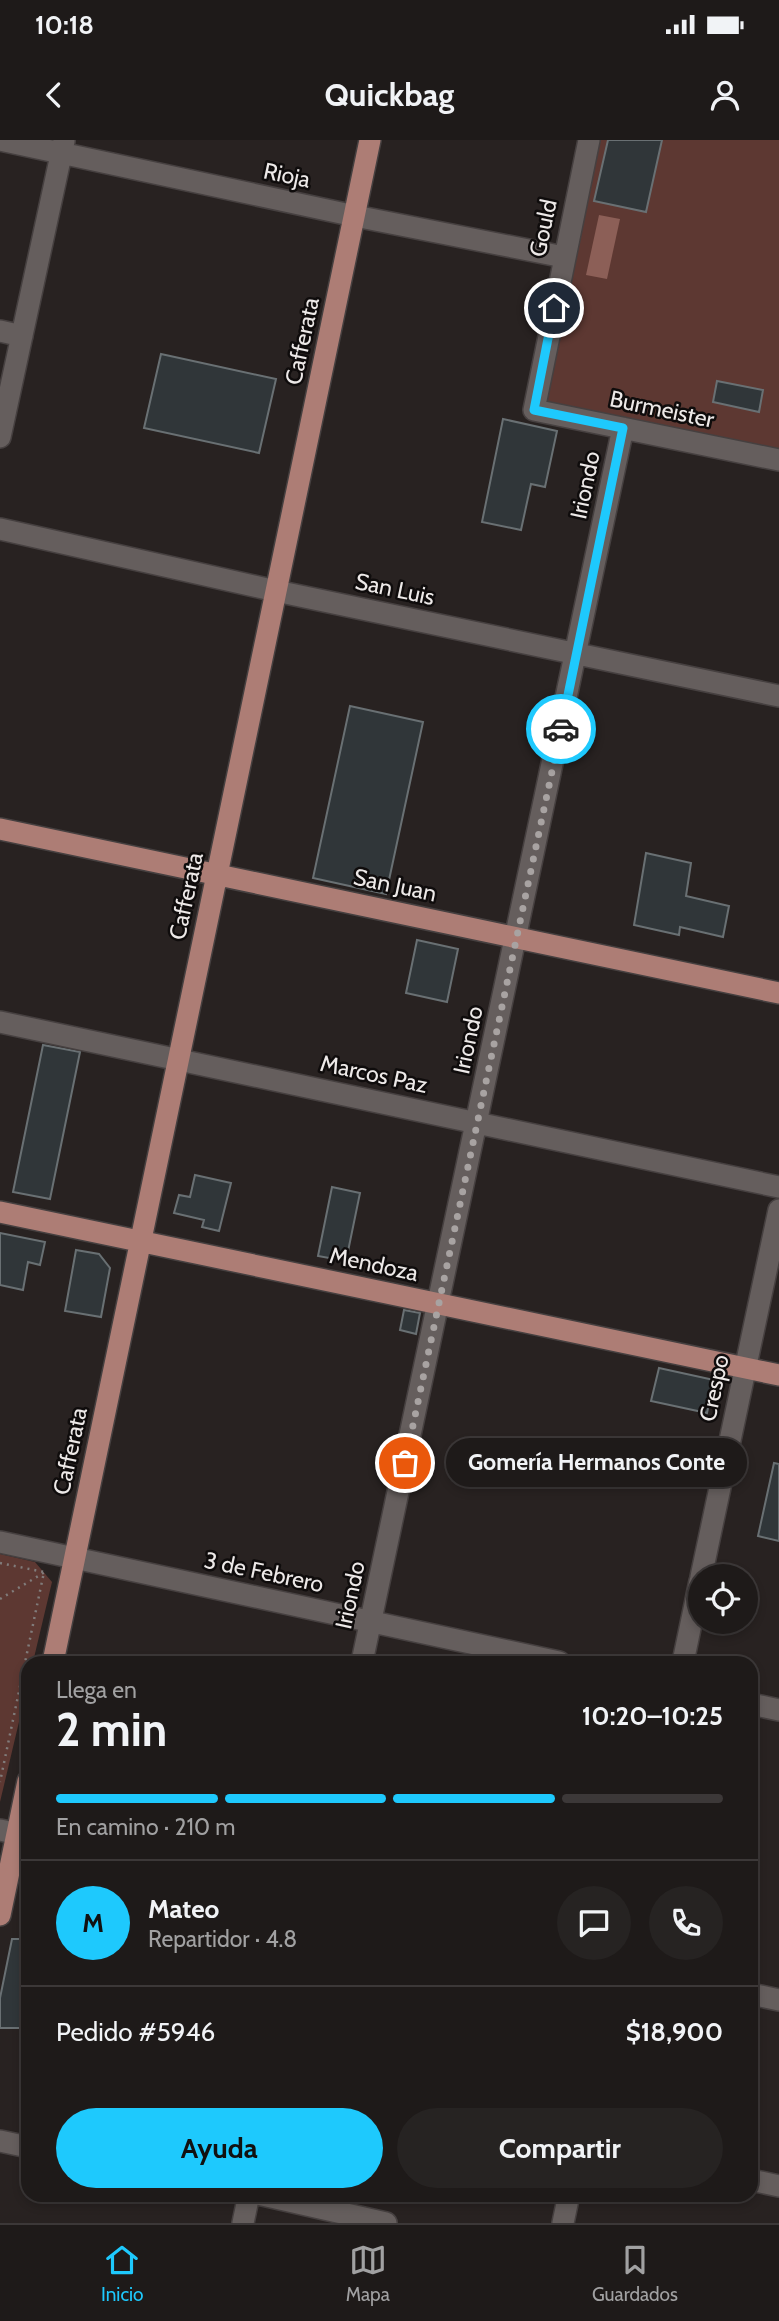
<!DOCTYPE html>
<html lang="es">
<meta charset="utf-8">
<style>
:root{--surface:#1e1a19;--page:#262322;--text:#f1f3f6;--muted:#a1a1a2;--line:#3c3838;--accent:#1ec9fd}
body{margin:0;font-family:Cabin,sans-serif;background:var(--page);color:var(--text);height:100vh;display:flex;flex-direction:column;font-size:26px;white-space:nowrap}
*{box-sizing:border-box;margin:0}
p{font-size:23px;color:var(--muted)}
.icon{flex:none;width:38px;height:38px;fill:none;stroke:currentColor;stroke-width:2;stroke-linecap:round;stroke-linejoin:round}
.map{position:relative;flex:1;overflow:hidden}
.side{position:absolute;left:21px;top:1516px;width:737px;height:546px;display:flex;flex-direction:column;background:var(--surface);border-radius:21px;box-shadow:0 4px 10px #0003,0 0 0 2px var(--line)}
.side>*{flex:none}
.controls{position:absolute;left:688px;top:1424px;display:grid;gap:14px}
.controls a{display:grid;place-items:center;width:70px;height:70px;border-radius:50%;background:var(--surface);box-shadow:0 4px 10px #0003,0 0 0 2px var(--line);font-size:35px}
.pin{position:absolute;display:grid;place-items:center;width:60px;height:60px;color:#fff;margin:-30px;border:4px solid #fff;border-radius:50%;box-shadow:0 2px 7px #0007}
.courier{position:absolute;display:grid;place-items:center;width:70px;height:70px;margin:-35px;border:5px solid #1ec9fd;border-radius:50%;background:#fff;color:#222;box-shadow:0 2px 9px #0007}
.bubble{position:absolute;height:49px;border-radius:24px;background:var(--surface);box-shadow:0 4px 10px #0003,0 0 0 2px var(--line);font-size:23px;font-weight:800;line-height:49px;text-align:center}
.overview em{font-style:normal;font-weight:800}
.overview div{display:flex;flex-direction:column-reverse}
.overview{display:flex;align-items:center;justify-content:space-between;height:119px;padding:0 35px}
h1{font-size:46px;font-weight:800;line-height:52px}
.bar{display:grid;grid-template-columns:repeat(4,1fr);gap:10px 7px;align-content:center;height:84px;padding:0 35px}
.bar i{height:9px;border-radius:5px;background:var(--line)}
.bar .on{background:var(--accent)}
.bar p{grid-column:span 4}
.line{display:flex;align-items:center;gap:18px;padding:0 35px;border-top:2px solid var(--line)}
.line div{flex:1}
.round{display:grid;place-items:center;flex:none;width:74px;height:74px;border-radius:37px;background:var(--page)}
.button{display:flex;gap:14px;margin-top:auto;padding:14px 35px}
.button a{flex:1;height:80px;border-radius:42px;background:var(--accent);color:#111;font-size:28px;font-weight:800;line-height:80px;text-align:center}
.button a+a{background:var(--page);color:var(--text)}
.status{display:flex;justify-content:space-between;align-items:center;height:49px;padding:0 35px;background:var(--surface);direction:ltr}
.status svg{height:19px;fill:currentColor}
header{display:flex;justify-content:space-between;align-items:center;height:91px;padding:0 35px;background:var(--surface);font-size:32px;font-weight:800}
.tabs{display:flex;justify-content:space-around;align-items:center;height:98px;border-top:2px solid var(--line);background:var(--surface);font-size:19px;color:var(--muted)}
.tabs a{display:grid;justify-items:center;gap:4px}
.tabs .on{color:var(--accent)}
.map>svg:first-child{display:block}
.green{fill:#5d3832}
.water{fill:#8c5f57}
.building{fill:#303639;stroke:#697073;stroke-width:2}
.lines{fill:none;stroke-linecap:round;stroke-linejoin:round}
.minor-casing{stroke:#464040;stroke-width:24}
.major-casing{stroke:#464040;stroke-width:24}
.path{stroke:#817c7b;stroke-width:2.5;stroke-dasharray:2 5;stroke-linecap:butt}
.minor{stroke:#655e5d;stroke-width:21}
.major{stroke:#ad7d75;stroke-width:21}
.done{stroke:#a8a3a2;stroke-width:7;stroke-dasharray:0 12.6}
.route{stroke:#1ec9fd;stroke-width:9}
.labels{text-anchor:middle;stroke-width:5;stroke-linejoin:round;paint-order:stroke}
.street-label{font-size:23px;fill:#ede9e8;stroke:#0f0c0c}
</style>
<div class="status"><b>10:18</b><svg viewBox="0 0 49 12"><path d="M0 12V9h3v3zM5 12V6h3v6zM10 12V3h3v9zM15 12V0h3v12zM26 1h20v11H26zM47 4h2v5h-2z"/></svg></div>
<header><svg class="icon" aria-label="back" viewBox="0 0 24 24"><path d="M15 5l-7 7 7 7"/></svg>Quickbag<svg class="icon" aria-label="person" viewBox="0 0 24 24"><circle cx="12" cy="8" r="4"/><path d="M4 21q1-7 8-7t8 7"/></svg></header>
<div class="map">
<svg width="779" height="2083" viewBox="0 0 779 2083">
<rect width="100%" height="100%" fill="#282221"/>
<path class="green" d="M589,0H779V320L534,270Z
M0,1414L35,1422L52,1442L33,1522H28V1544L0,1662Z"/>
<path class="water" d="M599,75L620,79L607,139L586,135Z"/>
<path class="building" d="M608,0H662L646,72L594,61Z
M161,214L276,239L259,313L144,288Z
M717,241L763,250L759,272L713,262Z
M503,279L557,291L545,347L531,344L521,390L482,382Z
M350,566L423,582L386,754L313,738Z
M646,713L691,723L686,756L729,766L723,797L680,787L679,795L634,785Z
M417,800L458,809L447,862L406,853Z
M43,905L80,912L50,1059L13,1052Z
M195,1035L231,1043L219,1091L202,1087L204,1080L174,1073L179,1055L190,1057Z
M332,1047L360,1053L346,1121L318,1116Z
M0,1093L45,1102L40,1125L28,1122L23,1150L0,1145Z
M76,1110L99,1114L110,1128L101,1177L65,1171Z
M404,1170L420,1173L416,1194L400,1190Z
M659,1228L714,1240L707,1273L651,1261Z
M774,1323L779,1324V1401L758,1396Z
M12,1799H28V1888H0V1858Z"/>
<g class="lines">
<defs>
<path id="minor" d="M0,0L355,76L564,117
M589,0L534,270L779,320
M0,191L22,196
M0,297L64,1
M0,389L276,451L779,556
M0,882L779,1047
M0,1402L559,1522
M701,1437L779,1070
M362,1522L623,288
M683,1522L700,1441
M751,1564L779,1570
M0,1690L28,1696
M751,1854L779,1860
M0,2001L28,2007
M751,2040L779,2046
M258,2054L386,2083
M243,2083L249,2054
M563,2083L569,2054"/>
<path id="major" d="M0,689L779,853
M0,1072L779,1235
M53,1522L370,0
M0,1775L28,1641"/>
</defs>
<use href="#minor" class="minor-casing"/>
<use href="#major" class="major-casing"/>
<path class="path" d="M0,1423L44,1432L0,1642
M0,1459L45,1432"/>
<use href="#minor" class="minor"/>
<use href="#major" class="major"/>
</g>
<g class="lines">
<path class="done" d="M405,1323L561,589"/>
<path class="route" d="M554,168L534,270L623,288L561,589"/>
</g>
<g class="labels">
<g class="street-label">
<text transform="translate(287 35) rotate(12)" y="8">Rioja</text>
<text transform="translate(543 88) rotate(-78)" y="8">Gould</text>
<text transform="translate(302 201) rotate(-78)" y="8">Cafferata</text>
<text transform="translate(662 269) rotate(12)" y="8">Burmeister</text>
<text transform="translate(585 345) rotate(-78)" y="8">Iriondo</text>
<text transform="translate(395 449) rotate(12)" y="8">San Luis</text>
<text transform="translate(395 745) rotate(12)" y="8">San Juan</text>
<text transform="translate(186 756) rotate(-78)" y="8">Cafferata</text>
<text transform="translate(468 900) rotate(-78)" y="8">Iriondo</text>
<text transform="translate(374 934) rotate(12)" y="8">Marcos Paz</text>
<text transform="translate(374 1124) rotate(12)" y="8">Mendoza</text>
<text transform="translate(714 1248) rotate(-78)" y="8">Crespo</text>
<text transform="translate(70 1311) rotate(-78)" y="8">Cafferata</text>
<text transform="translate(264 1432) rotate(12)" y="8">3 de Febrero</text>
<text transform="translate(350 1455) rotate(-78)" y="8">Iriondo</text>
</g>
</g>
</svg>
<div class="controls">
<a><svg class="icon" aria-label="locate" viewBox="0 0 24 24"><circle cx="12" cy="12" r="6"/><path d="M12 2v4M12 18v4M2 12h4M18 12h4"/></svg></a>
</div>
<div class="pin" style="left:405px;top:1323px;background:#ea580c"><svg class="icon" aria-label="bag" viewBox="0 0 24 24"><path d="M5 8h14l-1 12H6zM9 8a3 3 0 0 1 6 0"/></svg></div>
<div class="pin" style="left:554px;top:168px;background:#1f2937"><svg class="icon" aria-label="home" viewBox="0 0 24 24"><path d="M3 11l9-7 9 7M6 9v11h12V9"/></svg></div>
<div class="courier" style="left:561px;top:589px"><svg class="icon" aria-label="car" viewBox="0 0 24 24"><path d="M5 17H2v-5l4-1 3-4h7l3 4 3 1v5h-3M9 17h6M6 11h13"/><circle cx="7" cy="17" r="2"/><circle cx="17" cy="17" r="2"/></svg></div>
<div class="bubble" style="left:446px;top:1298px;width:301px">Gomería Hermanos Conte</div>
<section class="side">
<div class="overview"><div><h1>2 min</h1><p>Llega en</p></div><em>10:20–10:25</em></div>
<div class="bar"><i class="on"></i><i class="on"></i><i class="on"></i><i></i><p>En camino · 210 m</p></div>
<div class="line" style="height:126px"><b class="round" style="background:var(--accent);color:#111">M</b><div><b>Mateo</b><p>Repartidor · 4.8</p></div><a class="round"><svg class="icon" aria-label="chat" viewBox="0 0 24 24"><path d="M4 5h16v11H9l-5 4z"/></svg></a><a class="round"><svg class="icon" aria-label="phone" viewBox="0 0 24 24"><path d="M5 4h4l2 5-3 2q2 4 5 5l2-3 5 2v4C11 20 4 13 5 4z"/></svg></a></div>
<div class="line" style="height:91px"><div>Pedido #5946</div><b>$18,900</b></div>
<div class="button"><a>Ayuda</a><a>Compartir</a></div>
</section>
</div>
<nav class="tabs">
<a class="on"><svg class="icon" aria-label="home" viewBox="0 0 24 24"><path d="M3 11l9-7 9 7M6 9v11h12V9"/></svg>Inicio</a>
<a><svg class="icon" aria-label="map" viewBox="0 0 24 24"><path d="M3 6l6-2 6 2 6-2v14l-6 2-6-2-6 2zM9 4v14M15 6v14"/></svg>Mapa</a>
<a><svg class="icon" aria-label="saved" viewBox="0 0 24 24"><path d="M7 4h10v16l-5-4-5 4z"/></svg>Guardados</a>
</nav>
